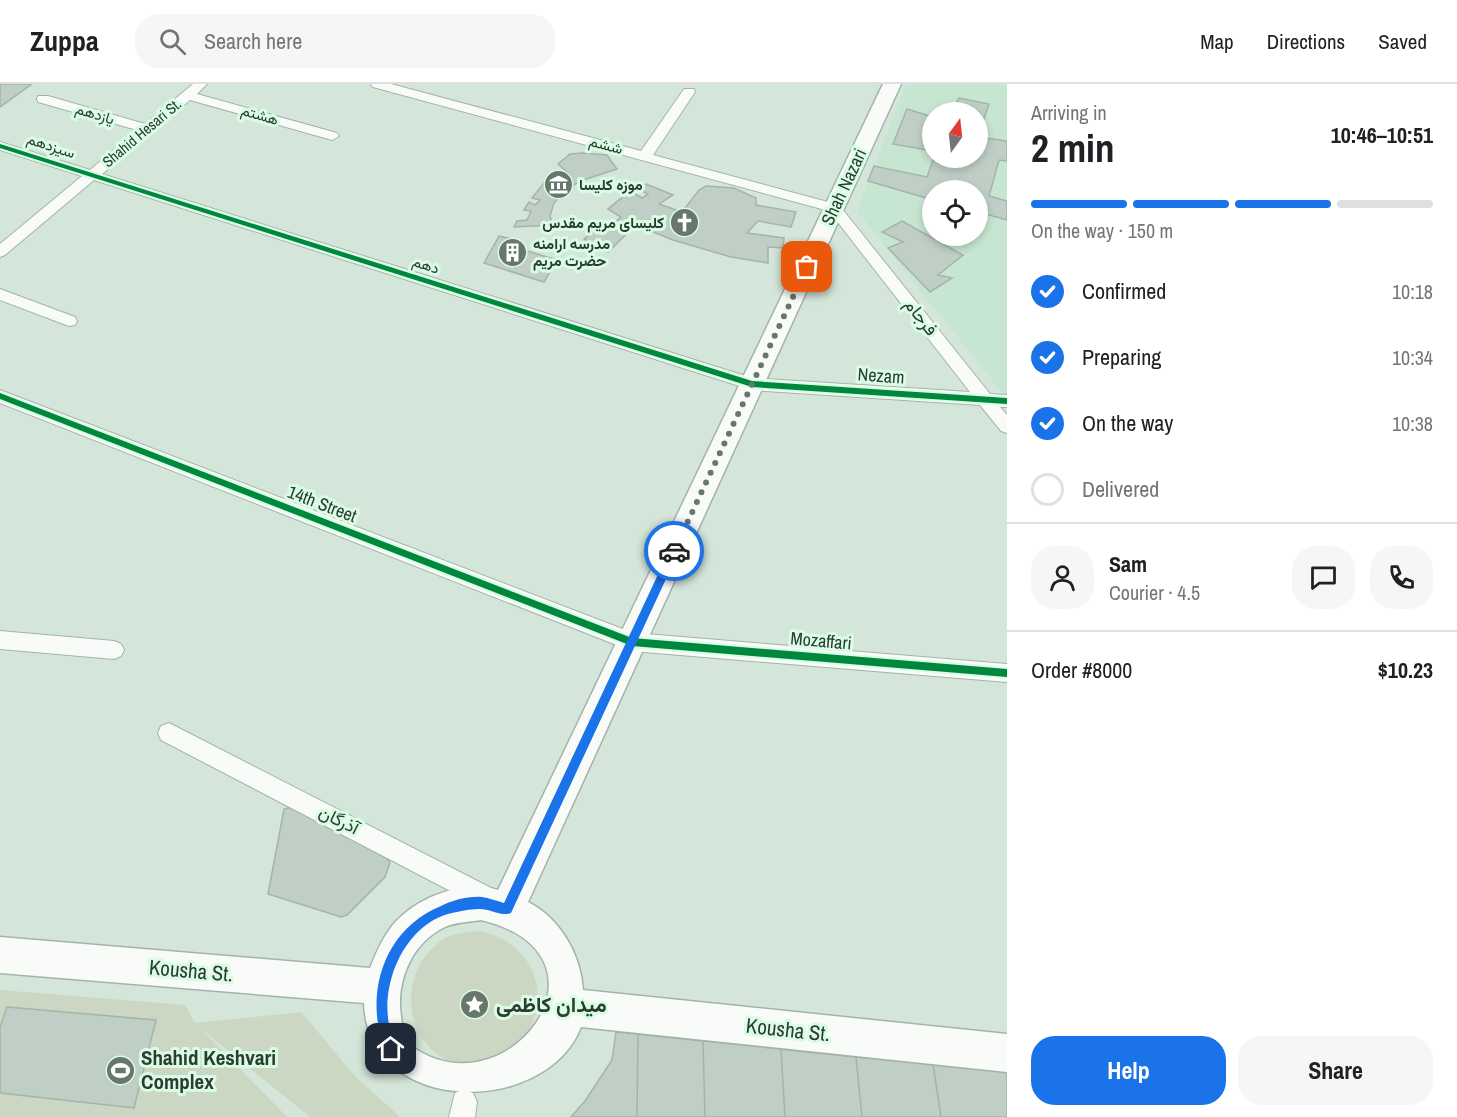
<!DOCTYPE html>
<meta charset="utf-8">
<style>
:root{--surface:#fff;--page:#f6f6f6;--text:#202124;--muted:#757577;--line:#e0e0e0;--accent:#1a73e8}
body{margin:0;font-family:"Archivo Narrow",Vazirmatn,sans-serif;background:var(--page);color:var(--text);height:100vh;display:flex;flex-direction:column;font-size:22px;white-space:nowrap}
*{box-sizing:border-box;margin:0}
p{font-size:20px;color:var(--muted)}
.icon{flex:none;width:33px;height:33px;fill:none;stroke:currentColor;stroke-width:2;stroke-linecap:round;stroke-linejoin:round}
.map{position:relative;flex:1;overflow:hidden}
.sheet{display:flex;flex-direction:column;background:var(--surface);width:450px}
.sheet>*{flex:none}
.needle{width:39px;rotate:15deg}
.controls{position:absolute;left:922px;top:18px;display:grid;gap:12px}
.controls a{display:grid;place-items:center;width:66px;height:66px;border-radius:50%;background:var(--surface);box-shadow:0 3px 9px #0003;font-size:30px}
.pin{position:absolute;display:grid;place-items:center;width:51px;height:51px;color:#fff;margin:-26px;border-radius:12px;box-shadow:0 3px 9px #0006}
.courier{position:absolute;display:grid;place-items:center;width:60px;height:60px;margin:-30px;border:4px solid #1a73e8;border-radius:50%;background:#fff;color:#222;box-shadow:0 2px 8px #0007}
.head em{font-style:normal;font-weight:700}
.head div{display:flex;flex-direction:column-reverse}
.head{display:flex;align-items:center;justify-content:space-between;height:102px;padding:0 24px}
h1{font-size:39px;font-weight:700;line-height:45px}
.bar{display:grid;grid-template-columns:repeat(4,1fr);gap:9px 6px;align-content:center;height:72px;padding:0 24px}
.bar i{height:8px;border-radius:4px;background:var(--line)}
.bar .selected{background:var(--accent)}
.bar p{grid-column:span 4}
.line{display:flex;align-items:center;gap:15px;padding:0 24px;border-top:2px solid var(--line)}
.line div{flex:1}
.round{display:grid;place-items:center;flex:none;width:63px;height:63px;border-radius:24px;background:var(--page)}
ol{padding:0 24px;list-style:none}
li{display:flex;align-items:center;gap:18px;height:66px}
li p{margin-inline-start:auto}
li .icon{padding:6px;border-radius:50%;background:var(--accent);color:#fff;stroke-width:4}
li:last-child{color:var(--muted)}
li i{width:33px;height:33px;border:3px solid var(--line);border-radius:50%}
.action{display:flex;gap:12px;margin-top:auto;padding:12px 24px}
.action a{flex:1;height:69px;border-radius:24px;background:var(--accent);color:#fff;font-size:24px;font-weight:700;line-height:69px;text-align:center}
.action a+a{background:var(--page);color:var(--text)}
header{display:flex;align-items:center;gap:36px;box-sizing:border-box;height:84px;padding:0 30px;background:var(--surface);border-bottom:2px solid var(--line)}
header strong{font-size:28px}
nav{display:flex;gap:33px;margin-inline-start:auto;font-size:21px}
.search{width:420px;height:54px;background:var(--page);display:flex;align-items:center;gap:15px;box-sizing:border-box;padding:0 21px;border-radius:24px;color:var(--muted);font-size:22px}
main{display:flex;flex:1;min-height:0}
.map>svg:first-child{display:block}
.built{fill:#c7e6d1;fill-rule:evenodd}
.green{fill:#cbd6c3}
.building{fill:#bfcfc6;stroke:#a4b4ac;stroke-width:1.5}
.lines{fill:none;stroke-linecap:round;stroke-linejoin:round}
.street-casing{stroke:#a4b3a9;stroke-width:2}
.secondary-casing{stroke:#a4b3a9;stroke-width:3}
.street{fill:#f9fbf9;fill-rule:evenodd}
.secondary{fill:#f9fbf9;fill-rule:evenodd}
.cycleway-casing{stroke:#d9fce4;stroke-width:4}
.cycleway{fill:#00873e;fill-rule:evenodd}
.route{fill:#1a73e8}
.done{stroke:#67776c;stroke-width:6;stroke-dasharray:0 10.8}
.labels{text-anchor:middle;stroke-width:6;stroke-linejoin:round;paint-order:stroke}
.far-street-label{font-size:15px;fill:#2d3b31;stroke:#d9fce4}
.far-poi-label{font-size:15px;font-weight:bold;fill:#2d3b31;stroke:#d9fce4;text-anchor:start}
.street-label{font-size:18px;fill:#2d3b31;stroke:#d9fce4}
.near-street-label{font-size:21px;fill:#2d3b31;stroke:#d9fce4}
.near-poi-label{font-size:21px;font-weight:bold;fill:#2d3b31;stroke:#d9fce4;text-anchor:start}
</style>
<header>
<strong>Zuppa</strong>
<div class="search"><svg class="icon" aria-label="search" viewBox="0 0 24 24"><circle cx="10" cy="10" r="6"/><path d="M15 15l6 6"/></svg>Search here</div>
<nav><a>Map</a><a>Directions</a><a>Saved</a></nav>
</header>
<main>
<div class="map">
<svg width="1007" height="1033" viewBox="0 0 1007 1033">
<rect width="100%" height="100%" fill="#d4e6da"/>
<path class="built" d="M906,0H1007V311H1004L857,127ZM933,28H978V74H933ZM933,106H978V152H933Z"/>
<path class="green" d="M481,847C534,860 553,910 524,956C514,971 501,975 485,977C477,978 466,982 458,980C402,965 396,888 441,857C453,849 467,848 481,847Z
M0,906L185,921L195,939L301,928L355,992L400,1033H310L200,944L287,1033H0Z"/>
<path class="building" d="M0,0H32L0,23Z
M959,14L989,20L978,52V28H951Z
M907,25L933,33V67L893,60Z
M978,53L1007,57V77L999,76L989,112L1007,117V136L978,128V106H933V116L868,97L874,82L927,93L934,74H978Z
M583,69L607,71L617,85L580,97L566,106L554,119L550,132L553,141L514,143L517,137L527,136L531,127L524,126L529,118L535,121L540,116L532,114L552,89L561,94L568,89L558,80L570,70Z
M646,100L673,111L659,120L682,128L699,106L706,102L734,104L756,114V121L796,128L791,143L758,137L747,149L784,154L783,164L768,163V179L731,173L673,156L636,141L608,168L584,155L599,141L607,145L621,133L608,125L630,107L642,114L648,110L638,105Z
M902,137L963,171L938,191L952,194L930,208L888,164L903,158L882,148Z
M499,152L516,156L511,162L557,176L544,198L484,179Z
M292,723L384,770L390,779L385,793L347,831L341,833L268,810L284,725Z
M7,923L156,936L134,1024L0,1009V943Z
M616,948L638,950L637,1033H571L585,1017L612,976Z
M638,950L703,957L705,1033H637Z
M703,957L781,965L785,1033H705Z
M781,965L856,973L862,1033H785Z
M856,973L933,980L941,1033H862Z
M933,980L1007,988V1033H941Z"/>
<g class="lines">
<defs>
<path id="street" d="M193,0H207L197,10L337,49L339,52L332,56L190,16L102,90L752,294L970,308L829,127L373,3L371,0H391L641,67L684,5H694L695,8L653,71L839,121L990,310L1007,311V323H1000L1007,331V349L1001,347L980,321L752,306L94,96L5,171L0,173V160L82,92L0,66V58L90,86L137,46L38,18L37,15L38,12H48L145,40Z
M0,205L75,233L77,237L75,241L69,242L0,216Z
M0,306L633,549L1007,580V598L632,567L0,319Z
M0,547L114,557L121,560L124,566L121,572L114,575L0,565Z
M169,639L497,807L501,815L497,823L489,827L481,823L161,656L158,649L161,642Z
M464,1005L473,1009L477,1018L475,1033H449L455,1009Z"/>
<path id="secondary" d="M883,0H901L528,818C560,834 581,871 583,906L1007,950V988L581,943C546,1033 368,1033 364,919L0,889V853L370,884C376,869 382,855 392,842C416,813 462,796 498,806ZM481,836C627,871 506,1033 410,961C402,951 401,934 400,922C399,890 415,857 445,843C456,838 469,838 481,836Z"/>
</defs>
<use href="#street" class="street-casing"/>
<use href="#secondary" class="secondary-casing"/>
<use href="#street" class="street"/>
<use href="#secondary" class="secondary"/>
<defs>
<path id="cycleway" d="M0,60L752,297L1007,314V320L752,303L0,64Z
M0,309L632,554L1007,585V593L632,562L0,315Z"/>
</defs>
<use href="#cycleway" class="cycleway-casing"/>
<use href="#cycleway" class="cycleway"/>
</g>
<path class="route" d="M674,463L679,467L511,829C502,833 490,825 480,825C473,825 464,826 457,828C410,835 383,890 388,934C389,944 394,955 397,965L395,969L391,971L386,969C363,913 382,846 441,822C453,816 468,812 482,813C489,814 497,817 504,819L669,467Z"/>
<g class="lines">
<path class="done" d="M674,467L807,183"/>
</g>
<defs>
<symbol id="museum-disc" viewBox="-11 -11 22 22"><circle r="9.5" fill="#67776c" stroke="#d9fce4"/><path d="M0-6L6-3V-2H-6V-3ZM-5-1h2V3h-2ZM-1-1h2V3h-2ZM3-1h2V3H3ZM-6 4H6V6H-6Z" fill="#fff"/></symbol>
<symbol id="church-disc" viewBox="-11 -11 22 22"><circle r="9.5" fill="#67776c" stroke="#d9fce4"/><path d="M-1.2-6h2.4v3.5h3.3v2.4h-3.3V6h-2.4V-.1h-3.3v-2.4h3.3Z" fill="#fff"/></symbol>
<symbol id="building-disc" viewBox="-11 -11 22 22"><circle r="9.5" fill="#67776c" stroke="#d9fce4"/><path d="M-4-6H4V6H1V3H-1V6H-4ZM-2.5-4.3h1.7v1.8h-1.7ZM.8-4.3h1.7v1.8H.8ZM-2.5-1h1.7V.8h-1.7ZM.8-1h1.7V.8H.8Z" fill="#fff"/></symbol>
<symbol id="sight-disc" viewBox="-11 -11 22 22"><circle r="9.5" fill="#67776c" stroke="#d9fce4"/><path d="M0-6L1.8-2.2L6-1.7L2.9 1.2L3.7 5.4L0 3.3L-3.7 5.4L-2.9 1.2L-6-1.7L-1.8-2.2Z" fill="#fff"/></symbol>
<symbol id="stadium-disc" viewBox="-11 -11 22 22"><circle r="9.5" fill="#67776c" stroke="#d9fce4"/><path d="M0-5a6.5 5 0 1 0 0 10a6.5 5 0 1 0 0-10ZM-3.5-1.8h7v3.6h-7Z" fill="#fff"/></symbol>
</defs>
<g fill-rule="evenodd">
<use href="#museum-disc" x="542" y="84" width="33" height="33"/>
<use href="#church-disc" x="668" y="122" width="33" height="33"/>
<use href="#building-disc" x="496" y="152" width="33" height="33"/>
<use href="#sight-disc" x="458" y="904" width="33" height="33"/>
<use href="#stadium-disc" x="104" y="970" width="33" height="33"/>
</g>
<g class="labels">
<g class="far-street-label">
<text transform="translate(95 30) rotate(17)" y="5">یازدهم</text>
<text transform="translate(260 31) rotate(16)" y="5">هشتم</text>
<text transform="translate(142 49) rotate(-40)" y="5">Shahid Hesari St.</text>
<text transform="translate(606 61) rotate(15)" y="5">ششم</text>
<text transform="translate(51 62) rotate(18)" y="5">سیزدهم</text>
<text transform="translate(426 181) rotate(18)" y="5">دهم</text>
</g>
<g class="far-poi-label">
<text x="579" y="106">موزه کلیسا</text>
<text x="664" y="144" text-anchor="end">کلیسای مریم مقدس</text>
<text x="533" y="165">مدرسه ارامنه<tspan x="533" dy="17">حضرت مریم</tspan></text>
</g>
<g class="street-label">
<text transform="translate(844 103) rotate(-65)" y="6">Shah Nazari</text>
<text transform="translate(921 233) rotate(52)" y="6">فرجام</text>
<text transform="translate(881 292) rotate(4)" y="6">Nezam</text>
<text transform="translate(322 420) rotate(21)" y="6">14th Street</text>
<text transform="translate(821 557) rotate(5)" y="6">Mozaffari</text>
<text transform="translate(339 736) rotate(27)" y="6">آذرگان</text>
</g>
<g class="near-street-label">
<text transform="translate(191 887) rotate(5)" y="7">Kousha St.</text>
<text transform="translate(788 946) rotate(6)" y="7">Kousha St.</text>
</g>
<g class="near-poi-label">
<text x="496" y="928">میدان کاظمی</text>
<text x="141" y="981">Shahid Keshvari<tspan x="141" dy="24">Complex</tspan></text>
</g>
</g>
</svg>
<div class="controls">
<a><svg class="needle" viewBox="-14 -14 28 28"><path d="M0-13l5 13h-10z" fill="#e53935"/><path d="M0 13l5-13h-10z" fill="#757577"/></svg></a>
<a><svg class="icon" aria-label="locate" viewBox="0 0 24 24"><circle cx="12" cy="12" r="6"/><path d="M12 2v4M12 18v4M2 12h4M18 12h4"/></svg></a>
</div>
<div class="pin" style="left:807px;top:183px;background:#ea580c"><svg class="icon" aria-label="bag" viewBox="0 0 24 24"><path d="M5 8h14l-1 12H6zM9 8a3 3 0 0 1 6 0"/></svg></div>
<div class="pin" style="left:391px;top:965px;background:#1f2937"><svg class="icon" aria-label="home" viewBox="0 0 24 24"><path d="M3 11l9-7 9 7M6 9v11h12V9"/></svg></div>
<div class="courier" style="left:674px;top:467px"><svg class="icon" aria-label="car" viewBox="0 0 24 24"><path d="M5 17H2v-5l4-1 3-4h7l3 4 3 1v5h-3M9 17h6M6 11h13"/><circle cx="7" cy="17" r="2"/><circle cx="17" cy="17" r="2"/></svg></div>
</div>
<section class="sheet">
<div class="head"><div><h1>2 min</h1><p>Arriving in</p></div><em>10:46–10:51</em></div>
<div class="bar"><i class="selected"></i><i class="selected"></i><i class="selected"></i><i></i><p>On the way · 150 m</p></div>
<ol>
<li><svg class="icon" aria-label="check" viewBox="0 0 24 24"><path d="M5 12l5 5 9-10"/></svg>Confirmed<p>10:18</p></li>
<li><svg class="icon" aria-label="check" viewBox="0 0 24 24"><path d="M5 12l5 5 9-10"/></svg>Preparing<p>10:34</p></li>
<li><svg class="icon" aria-label="check" viewBox="0 0 24 24"><path d="M5 12l5 5 9-10"/></svg>On the way<p>10:38</p></li>
<li><i></i>Delivered</li>
</ol>
<div class="line" style="height:108px"><a class="round"><svg class="icon" aria-label="person" viewBox="0 0 24 24"><circle cx="12" cy="8" r="4"/><path d="M4 21q1-7 8-7t8 7"/></svg></a><div><b>Sam</b><p>Courier · 4.5</p></div><a class="round"><svg class="icon" aria-label="chat" viewBox="0 0 24 24"><path d="M4 5h16v11H9l-5 4z"/></svg></a><a class="round"><svg class="icon" aria-label="phone" viewBox="0 0 24 24"><path d="M5 4h4l2 5-3 2q2 4 5 5l2-3 5 2v4C11 20 4 13 5 4z"/></svg></a></div>
<div class="line" style="height:78px"><div>Order #8000</div><b>$10.23</b></div>
<div class="action"><a>Help</a><a>Share</a></div>
</section>
</main>
